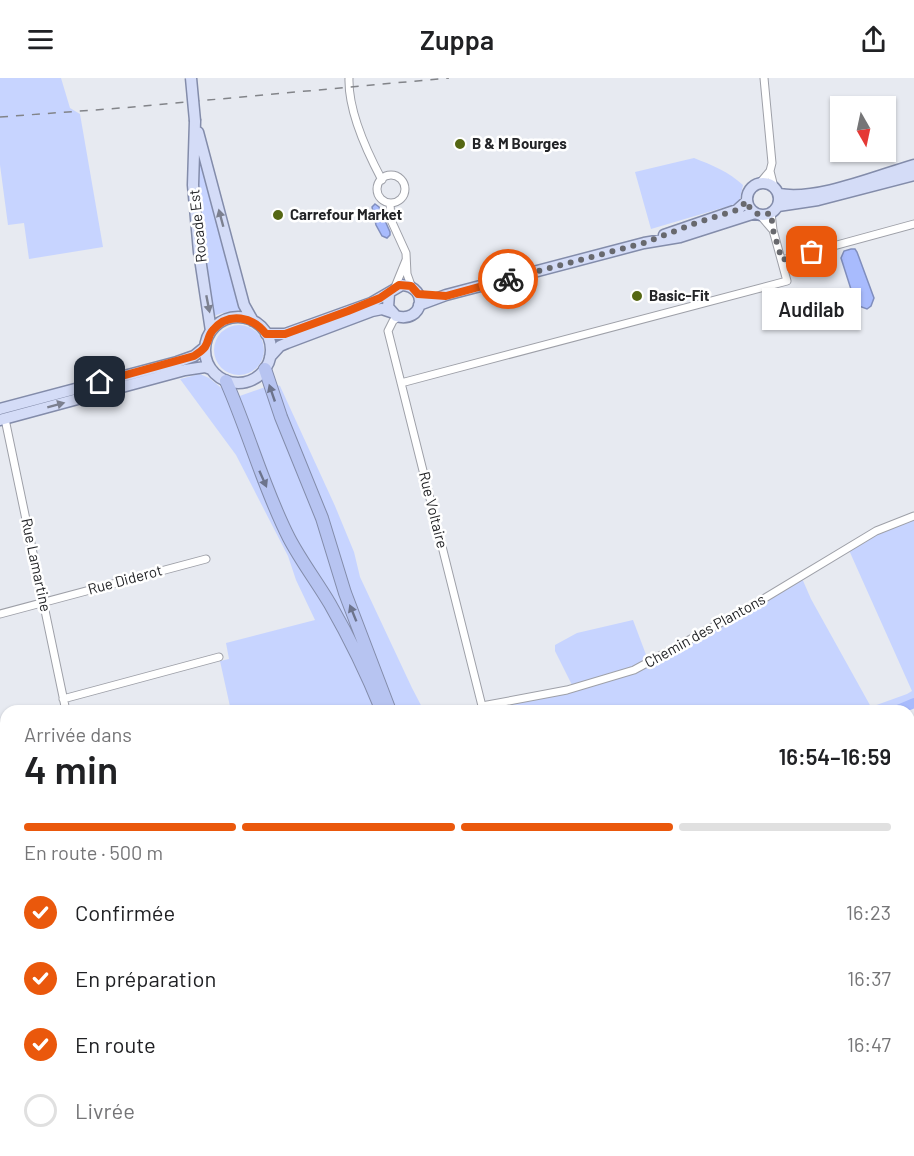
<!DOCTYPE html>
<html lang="fr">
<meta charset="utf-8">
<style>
:root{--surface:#fff;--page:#f2f2f2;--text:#202124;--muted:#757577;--line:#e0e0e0;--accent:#ea580c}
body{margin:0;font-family:Barlow,sans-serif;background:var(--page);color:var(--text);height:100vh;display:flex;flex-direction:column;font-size:22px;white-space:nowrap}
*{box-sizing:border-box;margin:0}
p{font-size:20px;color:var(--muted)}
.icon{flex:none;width:33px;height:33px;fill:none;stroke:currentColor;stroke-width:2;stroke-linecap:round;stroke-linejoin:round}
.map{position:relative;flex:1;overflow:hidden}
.drawer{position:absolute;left:0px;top:627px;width:915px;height:452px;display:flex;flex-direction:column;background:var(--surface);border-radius:18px 18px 0 0;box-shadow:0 2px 4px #0004}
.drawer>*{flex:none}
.needle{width:39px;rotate:171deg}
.controls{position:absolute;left:830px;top:18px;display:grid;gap:12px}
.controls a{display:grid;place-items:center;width:66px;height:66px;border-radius:0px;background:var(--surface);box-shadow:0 2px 4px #0004;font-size:30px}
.pin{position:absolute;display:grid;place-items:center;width:51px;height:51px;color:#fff;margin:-26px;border-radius:12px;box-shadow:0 3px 9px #0006}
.courier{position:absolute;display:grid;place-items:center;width:60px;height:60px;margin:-30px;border:4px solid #ea580c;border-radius:50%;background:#fff;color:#222;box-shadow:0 2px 8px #0007}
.bubble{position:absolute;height:42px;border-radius:0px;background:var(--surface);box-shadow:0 2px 4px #0004;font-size:20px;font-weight:600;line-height:42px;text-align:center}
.overview em{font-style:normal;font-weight:600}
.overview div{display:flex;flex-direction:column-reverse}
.overview{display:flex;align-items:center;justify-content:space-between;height:102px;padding:0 24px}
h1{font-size:39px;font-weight:600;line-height:45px}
.bar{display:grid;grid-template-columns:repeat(4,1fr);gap:9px 6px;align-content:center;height:72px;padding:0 24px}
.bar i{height:8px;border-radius:4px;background:var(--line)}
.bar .active{background:var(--accent)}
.bar p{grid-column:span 4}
ol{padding:0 24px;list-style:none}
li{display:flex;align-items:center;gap:18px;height:66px}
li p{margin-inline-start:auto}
li .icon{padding:6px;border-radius:50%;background:var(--accent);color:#fff;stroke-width:4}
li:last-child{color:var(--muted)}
li i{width:33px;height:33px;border:3px solid var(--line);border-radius:50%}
header{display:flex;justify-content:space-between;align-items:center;height:78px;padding:0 24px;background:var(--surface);font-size:27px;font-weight:600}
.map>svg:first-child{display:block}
.green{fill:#c7d4ff}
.water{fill:#a8bbfd;stroke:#808ebd;stroke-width:1.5}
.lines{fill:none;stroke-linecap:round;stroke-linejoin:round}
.river{stroke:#a8bbfd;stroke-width:10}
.street-casing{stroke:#9ea0a8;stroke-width:9}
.primary-casing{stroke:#838caa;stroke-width:13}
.highway-casing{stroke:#838caa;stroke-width:14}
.street{stroke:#fff;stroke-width:7}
.primary{stroke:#d4dcf7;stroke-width:10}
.highway{stroke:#b7c4f1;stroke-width:12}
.rail{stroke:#828489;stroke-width:1.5;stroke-dasharray:8 8;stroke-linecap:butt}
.primary-bridge-casing{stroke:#838caa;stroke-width:13;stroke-linecap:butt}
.primary-bridge{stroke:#d4dcf7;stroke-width:10}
.oneway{fill:#7c808f}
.oneway2{fill:#6d748c}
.done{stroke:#68696e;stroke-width:6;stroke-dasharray:0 10.8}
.route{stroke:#ea580c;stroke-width:8}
.poi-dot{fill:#556713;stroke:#fff;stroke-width:2}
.labels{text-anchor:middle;stroke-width:5;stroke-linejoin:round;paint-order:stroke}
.poi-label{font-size:15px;font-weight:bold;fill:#232427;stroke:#fff;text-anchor:start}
.street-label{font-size:15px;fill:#232427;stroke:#fff}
</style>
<header><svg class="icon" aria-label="menu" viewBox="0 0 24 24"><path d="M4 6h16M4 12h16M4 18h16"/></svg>Zuppa<svg class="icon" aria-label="share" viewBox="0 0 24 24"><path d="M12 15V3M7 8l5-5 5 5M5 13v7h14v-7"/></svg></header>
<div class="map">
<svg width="914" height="1078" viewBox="0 0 914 1078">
<rect width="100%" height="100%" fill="#e7eaf1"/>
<path class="green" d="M0,0H61L70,30L80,36L103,169L29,181L24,145L8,147L0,87Z
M694,80C712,87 729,94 743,107L739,125L651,151L635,94Z
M195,87H204L242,232L222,235L214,238L204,189Z
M214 272a25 25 0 1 1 50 0a25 25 0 1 1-50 0Z
M200,296L209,300L234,320L274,306L280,308L335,428L354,474L360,499L412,610L424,633H231L220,583L229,581L226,565L315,542L296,502L288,478L236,377L180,301Z
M914,438V625L895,633H476L482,628L621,597L801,498L811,521L871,629L907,616L912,613L848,470L876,453Z
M633,542L648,582L620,595L572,607L555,573V567L577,555Z
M0,1019L6,1020V1072L313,1073L310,1078H0Z"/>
<path class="water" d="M375,126L379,129L390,154V157L387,160L382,158L376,147L372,129Z
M851,171H855L857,174L874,220L871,228L867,231L856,227L841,180L844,173Z"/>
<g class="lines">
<path class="river" d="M895,633L914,625
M0,1019L6,1020"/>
<defs>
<path id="street" d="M349,0C348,32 367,74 382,102
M770,93L774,109
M377 111a14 14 0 1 1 28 0a14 14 0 1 1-28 0Z
M759,106L770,93L772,85L764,0
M390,125L391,142L406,175L407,196L412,210
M760,137L772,151
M782,182L914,146
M395,209L406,182
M398,239L393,243L388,253L482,628L567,612L634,592L755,526L876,453L914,438
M401,305L787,203L773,152L771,135
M5,341L66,633
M0,536L206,481
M63,621L219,579
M0,797L6,796
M909,929L914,932
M909,1002L914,1004
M909,1038L914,1034"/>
<path id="primary" d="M195,43L193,107L199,174L211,253
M198,54L244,227L253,243
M747 121a16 16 0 1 1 32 0a16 16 0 1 1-32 0Z
M779,116C817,123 876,98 914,87
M778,128L818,122L914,97
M664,157L737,132L747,123
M419,227L446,217L644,165L680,159L755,135
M205 272a33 33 0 1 1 66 0a33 33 0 1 1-66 0Z
M266,256H285L371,225L402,207C430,209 423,246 396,238L388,229L389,216
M270,279L280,268L287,265L372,233L382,231L391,234
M0,331L177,284L194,278L205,269
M0,342L185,292L205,289L211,291"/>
<path id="highway" d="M265,291L281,339L322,440L345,515L390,633
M226,303C249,355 263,409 289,460C301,483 317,504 330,526C350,561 367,596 382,633
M273,1078L276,1072"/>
</defs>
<use href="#street" class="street-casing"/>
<use href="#primary" class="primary-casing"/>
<use href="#highway" class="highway-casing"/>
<use href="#street" class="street"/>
<use href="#primary" class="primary"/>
<use href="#highway" class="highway"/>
<path class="rail" d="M0,39L121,30L449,0"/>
<defs>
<path id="primary-bridge" d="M191,0L195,43"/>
</defs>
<use href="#primary-bridge" class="primary-bridge-casing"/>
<use href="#primary-bridge" class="primary-bridge"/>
</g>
<defs><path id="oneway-solid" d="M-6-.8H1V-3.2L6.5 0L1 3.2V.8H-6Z" transform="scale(1.5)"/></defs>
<g class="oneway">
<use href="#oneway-solid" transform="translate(221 140) rotate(-105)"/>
<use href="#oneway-solid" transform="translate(208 226) rotate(79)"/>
<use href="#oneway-solid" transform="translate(56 327) rotate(-15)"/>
</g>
<g class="oneway2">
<use href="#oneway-solid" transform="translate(272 315) rotate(-109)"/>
<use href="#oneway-solid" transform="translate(263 401) rotate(66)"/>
<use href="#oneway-solid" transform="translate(353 535) rotate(-112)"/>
</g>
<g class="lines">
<path class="done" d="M508,201L644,165L696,145L737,132L747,123C750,135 759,139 771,135L773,152L782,182L812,174"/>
<path class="route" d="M100,304L194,278C197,276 203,272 205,269C209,263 208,257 213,252C229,233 253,239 266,256H285L348,233L380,220L399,207L411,208L418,216L446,218L508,201"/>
</g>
<g class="poi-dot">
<circle cx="460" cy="66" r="6"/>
<circle cx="278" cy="137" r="6"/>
<circle cx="637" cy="218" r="6"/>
</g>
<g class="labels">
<g class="poi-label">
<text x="472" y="71">B &amp; M Bourges</text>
<text x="290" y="142">Carrefour Market</text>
<text x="649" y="223">Basic-Fit</text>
</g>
<g class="street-label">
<text transform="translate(198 148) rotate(-96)" y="5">Rocade Est</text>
<text transform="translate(433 432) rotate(76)" y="5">Rue Voltaire</text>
<text transform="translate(36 487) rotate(78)" y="5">Rue Lamartine</text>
<text transform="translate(125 502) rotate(-15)" y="5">Rue Diderot</text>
<text transform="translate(705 553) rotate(-29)" y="5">Chemin des Plantons</text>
</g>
</g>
</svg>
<div class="controls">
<a><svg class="needle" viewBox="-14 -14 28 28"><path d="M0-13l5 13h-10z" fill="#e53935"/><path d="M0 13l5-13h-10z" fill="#757577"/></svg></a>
</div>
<div class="pin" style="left:812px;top:174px;background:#ea580c"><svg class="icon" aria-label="bag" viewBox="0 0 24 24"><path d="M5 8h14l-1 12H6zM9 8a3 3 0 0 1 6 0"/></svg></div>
<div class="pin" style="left:100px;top:304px;background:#1f2937"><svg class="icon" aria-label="home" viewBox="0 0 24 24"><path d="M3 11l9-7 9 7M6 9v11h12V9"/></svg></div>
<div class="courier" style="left:508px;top:201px"><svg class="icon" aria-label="bike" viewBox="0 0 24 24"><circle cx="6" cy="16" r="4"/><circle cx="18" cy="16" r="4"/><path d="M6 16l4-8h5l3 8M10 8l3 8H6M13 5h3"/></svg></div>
<div class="bubble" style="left:762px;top:210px;width:99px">Audilab</div>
<section class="drawer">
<div class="overview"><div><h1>4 min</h1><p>Arrivée dans</p></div><em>16:54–16:59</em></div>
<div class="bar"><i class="active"></i><i class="active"></i><i class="active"></i><i></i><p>En route · 500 m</p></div>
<ol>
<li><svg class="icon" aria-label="check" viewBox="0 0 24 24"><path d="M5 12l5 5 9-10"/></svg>Confirmée<p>16:23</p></li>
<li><svg class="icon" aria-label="check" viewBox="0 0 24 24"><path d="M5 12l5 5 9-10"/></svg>En préparation<p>16:37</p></li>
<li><svg class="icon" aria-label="check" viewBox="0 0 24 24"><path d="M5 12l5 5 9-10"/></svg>En route<p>16:47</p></li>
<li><i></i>Livrée</li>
</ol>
</section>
</div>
